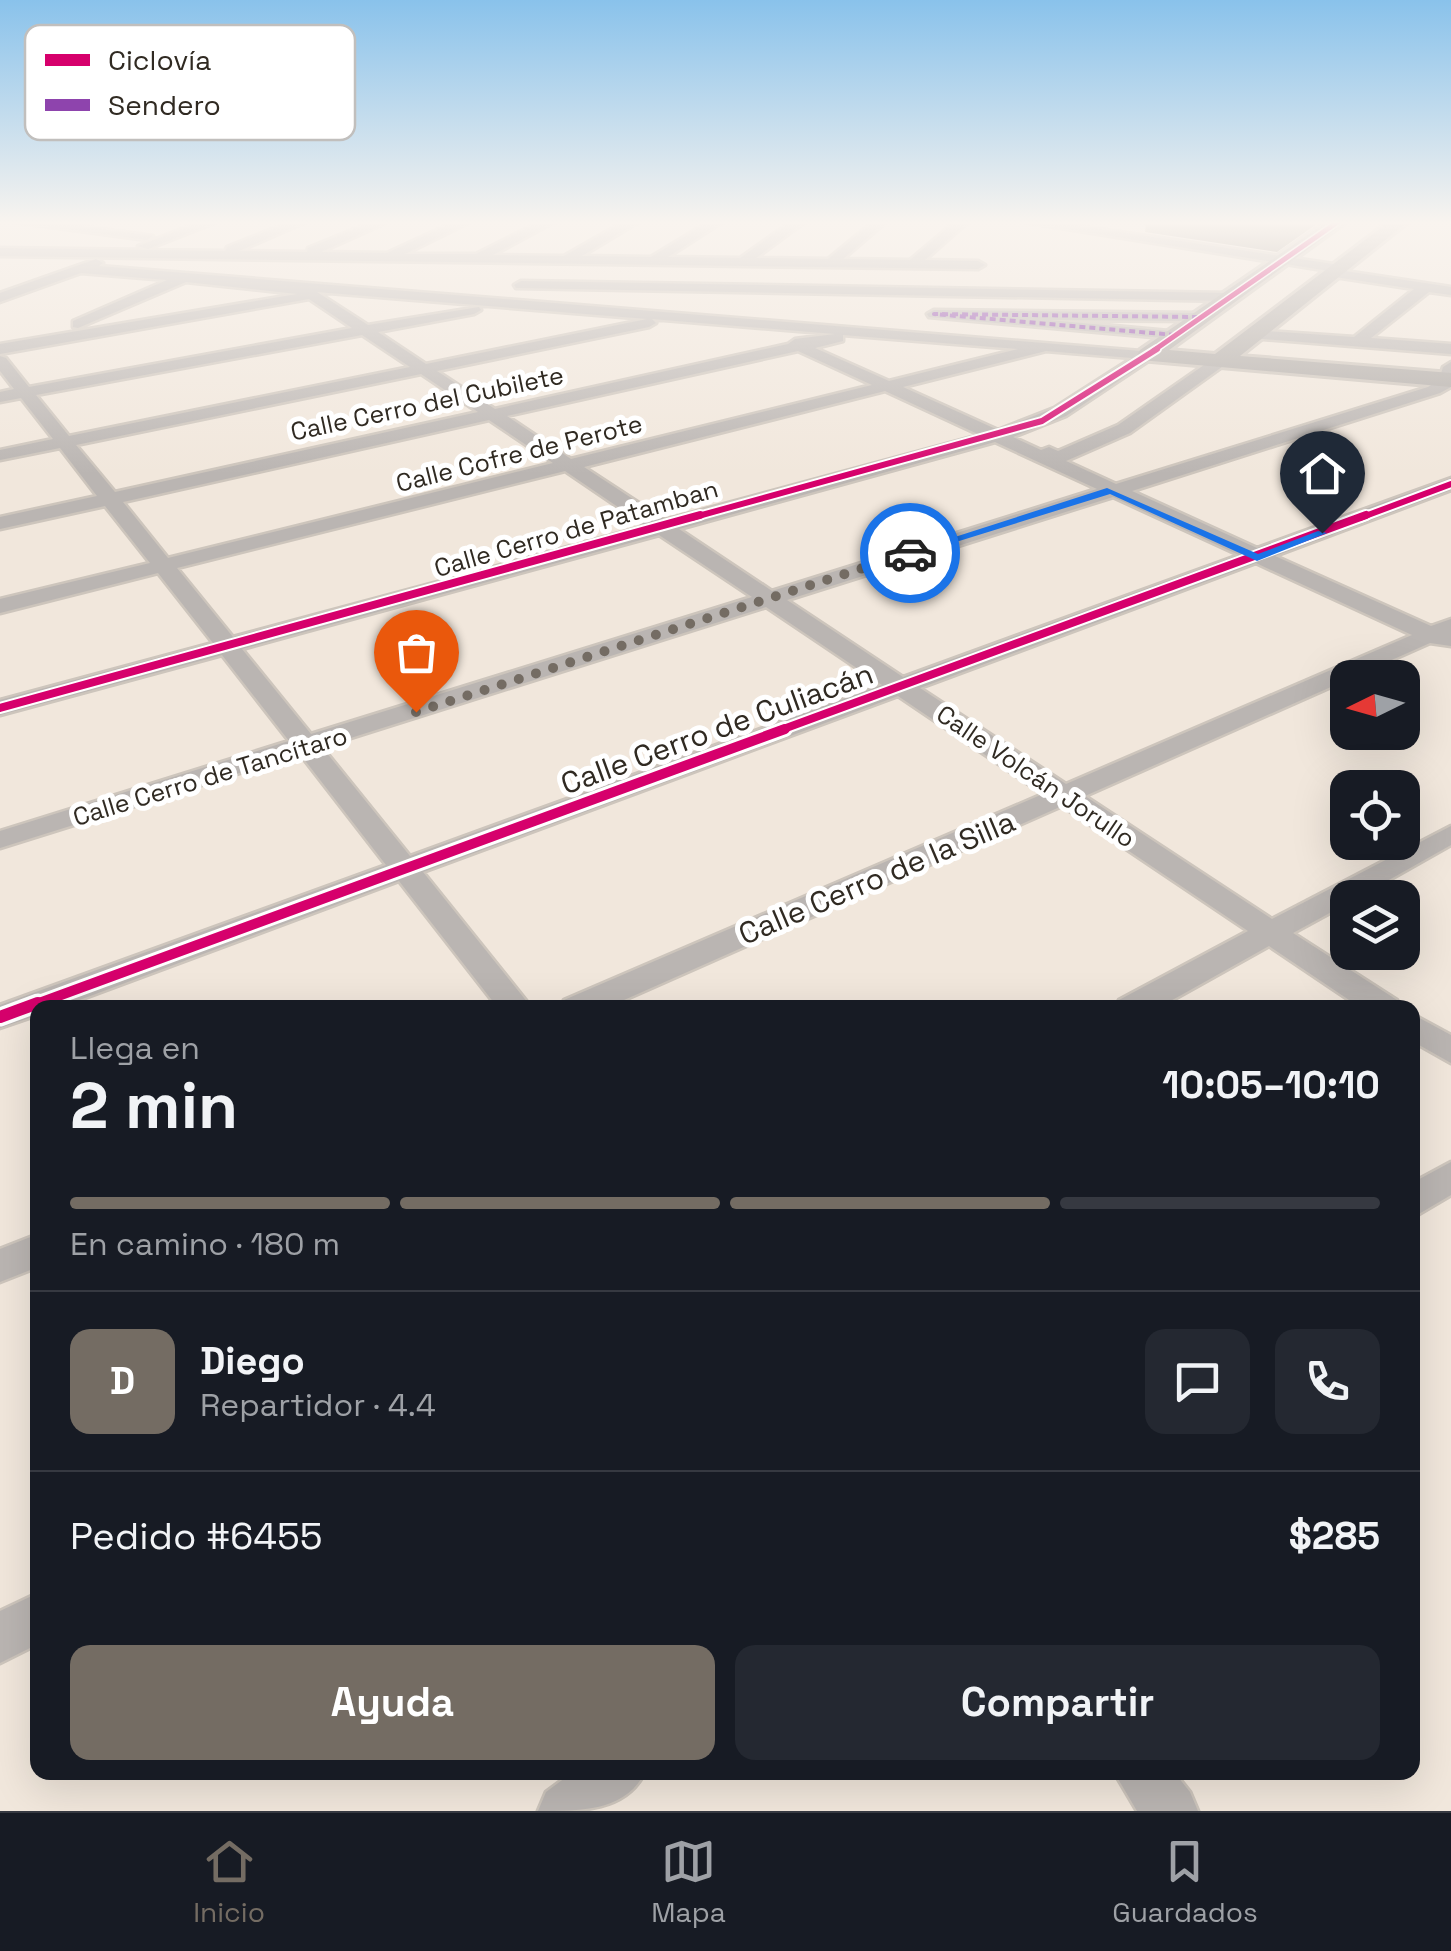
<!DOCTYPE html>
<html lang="es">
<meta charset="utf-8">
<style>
:root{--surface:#171b24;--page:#242831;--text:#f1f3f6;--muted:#9ea1a6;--line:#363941;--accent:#746c63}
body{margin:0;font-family:"Space Grotesk",sans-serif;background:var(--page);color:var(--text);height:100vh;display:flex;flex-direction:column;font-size:38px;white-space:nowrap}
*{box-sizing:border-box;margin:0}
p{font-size:32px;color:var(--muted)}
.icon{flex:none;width:55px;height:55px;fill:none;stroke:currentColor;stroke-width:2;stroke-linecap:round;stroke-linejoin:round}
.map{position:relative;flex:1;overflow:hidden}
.side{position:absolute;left:30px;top:1000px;width:1390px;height:780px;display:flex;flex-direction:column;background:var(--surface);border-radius:20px;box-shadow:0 10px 40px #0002}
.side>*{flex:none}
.needle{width:65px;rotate:265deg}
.fabs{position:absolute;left:1330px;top:660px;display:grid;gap:20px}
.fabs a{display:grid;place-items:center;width:90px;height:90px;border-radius:20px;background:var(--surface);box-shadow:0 10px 40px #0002;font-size:50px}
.pin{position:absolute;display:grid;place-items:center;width:85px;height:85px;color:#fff;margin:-102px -42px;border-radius:50% 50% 50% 0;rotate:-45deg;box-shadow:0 0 10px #0007}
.pin .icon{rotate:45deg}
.courier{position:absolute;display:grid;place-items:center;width:100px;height:100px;margin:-50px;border:8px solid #1a73e8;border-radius:50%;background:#fff;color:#222;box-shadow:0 2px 12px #0007}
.summary em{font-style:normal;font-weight:700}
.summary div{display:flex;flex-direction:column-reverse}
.summary{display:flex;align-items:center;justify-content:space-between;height:170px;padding:0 40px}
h1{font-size:65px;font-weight:700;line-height:75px}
.bar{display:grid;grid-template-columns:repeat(4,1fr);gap:15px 10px;align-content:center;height:120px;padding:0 40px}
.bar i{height:12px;border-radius:8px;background:var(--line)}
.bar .active{background:var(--accent)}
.bar p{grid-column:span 4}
.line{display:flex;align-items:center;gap:25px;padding:0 40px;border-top:2px solid var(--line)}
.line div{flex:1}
.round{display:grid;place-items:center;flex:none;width:105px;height:105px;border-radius:20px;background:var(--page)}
.action{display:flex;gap:20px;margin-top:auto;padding:20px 40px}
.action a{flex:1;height:115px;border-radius:20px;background:var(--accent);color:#fff;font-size:40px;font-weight:700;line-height:115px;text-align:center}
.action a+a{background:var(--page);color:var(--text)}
.dock{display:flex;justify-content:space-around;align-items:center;height:140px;border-top:2px solid var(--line);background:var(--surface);font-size:28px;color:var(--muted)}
.dock a{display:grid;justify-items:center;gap:5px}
.dock .active{color:var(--accent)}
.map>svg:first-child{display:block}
.building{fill:#979087}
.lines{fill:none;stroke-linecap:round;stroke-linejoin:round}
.street-casing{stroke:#cdc5bc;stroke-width:5}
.secondary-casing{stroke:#cdc5bc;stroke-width:6}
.street{fill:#bab5b2;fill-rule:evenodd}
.secondary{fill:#b0aba7;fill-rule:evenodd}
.quiet{stroke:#8e44ad;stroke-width:4;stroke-dasharray:6 4;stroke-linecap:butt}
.cycleway-far4-casing{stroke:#fff;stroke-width:8}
.cycleway-far3-casing{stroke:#fff;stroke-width:10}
.cycleway-far2-casing{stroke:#fff;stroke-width:12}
.cycleway-far1-casing{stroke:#fff;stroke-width:16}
.cycleway-casing{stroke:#fff;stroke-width:19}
.cycleway-far4{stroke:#d6006c;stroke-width:5}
.cycleway-far3{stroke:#d6006c;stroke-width:6}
.cycleway-far2{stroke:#d6006c;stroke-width:8}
.cycleway-far1{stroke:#d6006c;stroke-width:10}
.cycleway{stroke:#d6006c;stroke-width:12}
.route{fill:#1a73e8}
.done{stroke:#746c63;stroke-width:10;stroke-dasharray:0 18}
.labels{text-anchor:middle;stroke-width:10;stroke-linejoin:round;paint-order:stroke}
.far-street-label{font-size:25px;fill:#302a22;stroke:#fff}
.street-label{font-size:30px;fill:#302a22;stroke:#fff}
.key{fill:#fff;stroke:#c1bfbd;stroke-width:2.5}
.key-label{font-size:28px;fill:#302a22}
</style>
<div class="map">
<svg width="1451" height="1811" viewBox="0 0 1451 1811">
<rect width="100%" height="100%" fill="#f1e7dc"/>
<path class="building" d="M1146,221H1321L1277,252L1145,232Z"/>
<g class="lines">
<defs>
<path id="street" d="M6,221H44L153,236L147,240Z
M202,221H219L148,249L138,246Z
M292,221H308L239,251L307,252L308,248L374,221H390L321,252L387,253L456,221H472L405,254H476L541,221H556L493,255L564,256L625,221H640L582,256L651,257L710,221H724L668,257L740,258L792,221H806L756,258L828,259L874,221H887L843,259L910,260L956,221H969L925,260L978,261L985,265L978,269L0,256V248L225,251L227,247Z
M1017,221H1046L1340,265L1345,271L1451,287V295L1429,292L1371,338L1451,344V354L1251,338L1244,334L1251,330L1354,337L1414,289L1335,277L1329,271Z
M96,259L103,263L99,266L1153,352V358L1066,416L1013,437L1041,450L1049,447L1058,451L1118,425L1214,358H1226V364L1130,433L1066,461L1116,484L1428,387L1439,380L1443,367L1451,362V387L1440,393L1132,491L1257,548L1451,478V490L1275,556L1431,626L1451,619V646L1430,643L1085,796L1272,919L1451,826V845L1357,898H1348V903L1293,933L1397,1000L1401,1008H1361L1269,946L1158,1008H1115L1119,1000L1248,931L1062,806L606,1008H560L564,1000L1043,794L898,696L423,872L532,1008H498L399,881L58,1008H38V1015L0,1028V1005L386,865L300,754L0,848V831L289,741L222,655L0,715V700L213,643L158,573L0,613V599L150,563L105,506L0,529V517L97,496L60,448L0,460V450L53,439L21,398L0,402V392L14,389L0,371V356L6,358L29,387L352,328L309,299L0,354V344L297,294L186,282L78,328L73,327V321L167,280L81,273L0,302V293ZM317,292L647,319L426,364L378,332L474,314L481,310L479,307L368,325ZM652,319L835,334L795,339L788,344L495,409L437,371L649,327L656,323ZM362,335L410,367L69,436L36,395ZM843,335L1018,349L889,381L815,348L843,341ZM798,351L872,385L571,459L507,416ZM1046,351L1132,358L1054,408L998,430L903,387ZM421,374L478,412L115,492L76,445ZM885,391L980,435L665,520L584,467ZM489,420L553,463L168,558L123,502ZM995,442L1097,489L772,591L679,529ZM565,471L646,526L233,637L177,568ZM1113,497L1239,555L903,677L787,600ZM659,535L752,597L311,734L242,649ZM1256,563L1412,635L1066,784L920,688ZM766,607L882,685L410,856L322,747Z
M521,281L1229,293L1236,297L1229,301L516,288L514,285Z
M934,310L1199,313L1206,317L1199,321L1049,320L1180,332V338L1175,339L929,317L927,314Z
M1412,1014L1451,1035V1063L1412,1041Z
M1451,1162V1195L1412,1218V1183Z
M38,1234V1267L0,1282V1249Z
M38,1593V1644L0,1663V1611Z
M573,1772H645C626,1811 582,1811 538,1811L546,1792Z
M1114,1772H1174L1190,1792L1198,1811H1137Z"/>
<path id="secondary" d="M1328,221H1347L1169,350L1215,354L1390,221H1409L1240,356L1451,373V387L1140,360L1137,355L1140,350Z"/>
</defs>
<use href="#street" class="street-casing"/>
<use href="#secondary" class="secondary-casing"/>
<use href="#street" class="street"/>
<use href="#secondary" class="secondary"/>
<path class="quiet" d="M1175,335L934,314L1199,317"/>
<defs>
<path id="cycleway-far4" d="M1153,351L1339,221"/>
<path id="cycleway-far3" d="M691,518L1042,421L1157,349
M1360,518L1451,484"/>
<path id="cycleway-far2" d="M0,708L700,515
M778,731L1366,515"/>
<path id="cycleway-far1" d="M31,1006L785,729"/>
<path id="cycleway" d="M0,1017L38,1003"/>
</defs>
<use href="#cycleway-far4" class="cycleway-far4-casing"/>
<use href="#cycleway-far3" class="cycleway-far3-casing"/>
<use href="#cycleway-far2" class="cycleway-far2-casing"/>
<use href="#cycleway-far1" class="cycleway-far1-casing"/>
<use href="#cycleway" class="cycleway-casing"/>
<use href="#cycleway-far4" class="cycleway-far4"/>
<use href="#cycleway-far3" class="cycleway-far3"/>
<use href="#cycleway-far2" class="cycleway-far2"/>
<use href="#cycleway-far1" class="cycleway-far1"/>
<use href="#cycleway" class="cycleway"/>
</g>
<linearGradient id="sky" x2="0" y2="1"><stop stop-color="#89c2eb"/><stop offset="0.47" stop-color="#f9f4ef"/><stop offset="1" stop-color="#f9f4ef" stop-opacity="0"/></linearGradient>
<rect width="1451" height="474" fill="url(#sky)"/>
<path class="route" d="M1107,488L1258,554L1318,531L1327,533L1257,561L1110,494L914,555L905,553Z"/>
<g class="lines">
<path class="done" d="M416,712L910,553"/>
</g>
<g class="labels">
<g class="far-street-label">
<text transform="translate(427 403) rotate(-12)" y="9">Calle Cerro del Cubilete</text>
<text transform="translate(519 453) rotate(-14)" y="9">Calle Cofre de Perote</text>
<text transform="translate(576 528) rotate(-16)" y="9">Calle Cerro de Patamban</text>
<text transform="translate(210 776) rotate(-17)" y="9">Calle Cerro de Tancítaro</text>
<text transform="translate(1036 776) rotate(34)" y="9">Calle Volcán Jorullo</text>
</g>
<g class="street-label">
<text transform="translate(717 729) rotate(-20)" y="10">Calle Cerro de Culiacán</text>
<text transform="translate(877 878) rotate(-23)" y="10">Calle Cerro de la Silla</text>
</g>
</g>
<rect x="25" y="25" width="330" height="115" rx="15" class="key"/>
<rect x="45" y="54" width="45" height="12" fill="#d6006c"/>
<rect x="45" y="99" width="45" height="12" fill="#8e44ad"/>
<g class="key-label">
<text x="108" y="70">Ciclovía</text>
<text x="108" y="115">Sendero</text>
</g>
</svg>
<div class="fabs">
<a><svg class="needle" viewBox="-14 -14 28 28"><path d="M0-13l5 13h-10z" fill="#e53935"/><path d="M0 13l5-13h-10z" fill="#9ea1a6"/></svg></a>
<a><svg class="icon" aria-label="locate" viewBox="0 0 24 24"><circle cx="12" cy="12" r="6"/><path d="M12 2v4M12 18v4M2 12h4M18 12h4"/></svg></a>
<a><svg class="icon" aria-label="layers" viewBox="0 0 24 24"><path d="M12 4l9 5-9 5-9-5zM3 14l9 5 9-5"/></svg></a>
</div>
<div class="pin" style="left:416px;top:712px;background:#ea580c"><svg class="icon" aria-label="bag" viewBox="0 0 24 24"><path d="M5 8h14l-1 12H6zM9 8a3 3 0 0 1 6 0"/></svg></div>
<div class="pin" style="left:1322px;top:533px;background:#1f2937"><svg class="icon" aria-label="home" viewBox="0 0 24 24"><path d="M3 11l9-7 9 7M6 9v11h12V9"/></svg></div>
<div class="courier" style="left:910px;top:553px"><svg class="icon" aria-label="car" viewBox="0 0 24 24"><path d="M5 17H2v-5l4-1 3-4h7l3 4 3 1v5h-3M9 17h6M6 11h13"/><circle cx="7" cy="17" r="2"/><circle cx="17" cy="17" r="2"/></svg></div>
<section class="side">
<div class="summary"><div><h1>2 min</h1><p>Llega en</p></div><em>10:05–10:10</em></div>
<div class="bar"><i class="active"></i><i class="active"></i><i class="active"></i><i></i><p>En camino · 180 m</p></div>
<div class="line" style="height:180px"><b class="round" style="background:var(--accent);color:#fff">D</b><div><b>Diego</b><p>Repartidor · 4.4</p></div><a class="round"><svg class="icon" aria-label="chat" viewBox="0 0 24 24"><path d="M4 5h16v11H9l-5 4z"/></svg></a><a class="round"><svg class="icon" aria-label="phone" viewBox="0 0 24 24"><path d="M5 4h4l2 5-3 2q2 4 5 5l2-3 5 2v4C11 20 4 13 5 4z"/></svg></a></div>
<div class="line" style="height:130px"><div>Pedido #6455</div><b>$285</b></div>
<div class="action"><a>Ayuda</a><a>Compartir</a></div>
</section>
</div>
<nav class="dock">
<a class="active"><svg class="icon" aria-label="home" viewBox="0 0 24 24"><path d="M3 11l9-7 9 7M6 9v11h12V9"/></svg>Inicio</a>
<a><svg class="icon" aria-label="map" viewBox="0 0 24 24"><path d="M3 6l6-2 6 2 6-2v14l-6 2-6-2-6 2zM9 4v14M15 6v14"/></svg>Mapa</a>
<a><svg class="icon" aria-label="saved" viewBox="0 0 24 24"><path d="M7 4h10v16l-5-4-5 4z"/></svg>Guardados</a>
</nav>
